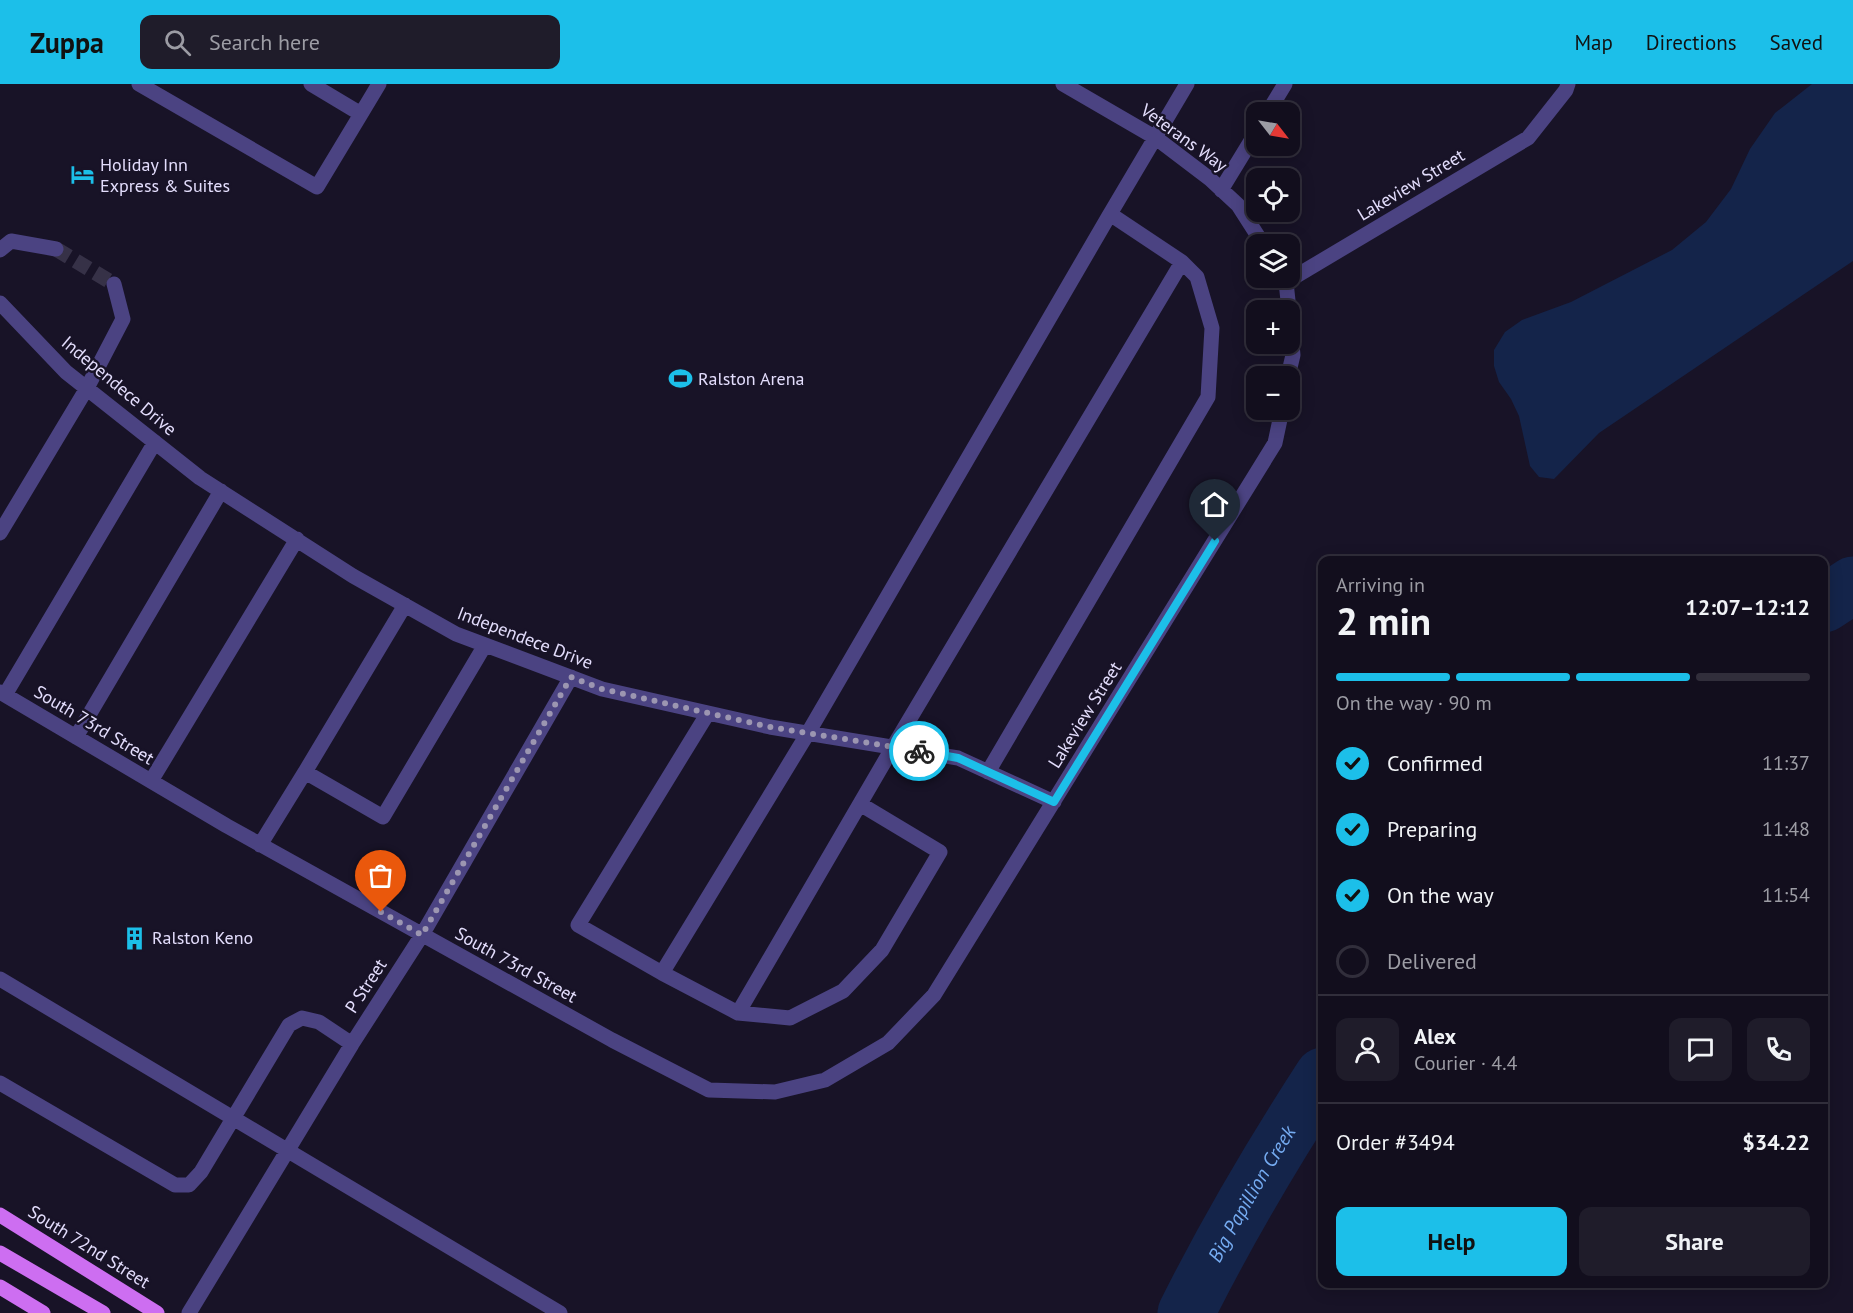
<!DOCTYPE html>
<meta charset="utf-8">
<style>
:root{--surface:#120e1d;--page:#1f1c2a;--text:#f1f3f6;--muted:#9c9ca4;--line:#312e3b;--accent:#1cbfe9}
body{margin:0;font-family:"PT Sans",sans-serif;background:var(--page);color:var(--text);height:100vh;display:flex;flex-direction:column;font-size:22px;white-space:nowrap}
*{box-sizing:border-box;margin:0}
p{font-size:20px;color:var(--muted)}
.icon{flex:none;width:33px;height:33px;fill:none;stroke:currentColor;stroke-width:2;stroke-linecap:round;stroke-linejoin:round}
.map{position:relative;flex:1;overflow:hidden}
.side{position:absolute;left:1318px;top:472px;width:510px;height:732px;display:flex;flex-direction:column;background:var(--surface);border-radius:12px;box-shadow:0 3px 15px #0003,0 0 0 2px var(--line)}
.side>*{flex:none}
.needle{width:39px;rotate:121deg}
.tools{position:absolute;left:1246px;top:18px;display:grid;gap:12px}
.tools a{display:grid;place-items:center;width:54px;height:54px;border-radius:12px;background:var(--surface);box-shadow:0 3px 15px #0003,0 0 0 2px var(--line);font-size:30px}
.pin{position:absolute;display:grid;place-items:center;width:51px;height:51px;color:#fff;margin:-62px -26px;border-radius:50% 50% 50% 0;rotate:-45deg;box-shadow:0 0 6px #0007}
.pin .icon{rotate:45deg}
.courier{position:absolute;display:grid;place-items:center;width:60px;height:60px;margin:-30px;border:4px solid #1cbfe9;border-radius:50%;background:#fff;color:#222;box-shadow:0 2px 8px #0007}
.head em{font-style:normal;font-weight:600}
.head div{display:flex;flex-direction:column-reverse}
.head{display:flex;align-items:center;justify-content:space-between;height:102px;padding:0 18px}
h1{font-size:39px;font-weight:600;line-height:45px}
.bar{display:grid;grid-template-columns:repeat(4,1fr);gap:9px 6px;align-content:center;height:72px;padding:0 18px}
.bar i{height:8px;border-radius:4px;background:var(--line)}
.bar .on{background:var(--accent)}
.bar p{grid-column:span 4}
.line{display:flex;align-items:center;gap:15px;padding:0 18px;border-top:2px solid var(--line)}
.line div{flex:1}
.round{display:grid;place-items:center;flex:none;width:63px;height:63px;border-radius:12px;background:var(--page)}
ol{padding:0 18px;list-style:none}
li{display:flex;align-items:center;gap:18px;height:66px}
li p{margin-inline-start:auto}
li .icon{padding:6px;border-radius:50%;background:var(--accent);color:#111;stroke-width:4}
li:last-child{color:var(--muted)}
li i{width:33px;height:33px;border:3px solid var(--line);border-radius:50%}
.action{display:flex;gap:12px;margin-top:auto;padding:12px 18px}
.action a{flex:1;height:69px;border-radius:12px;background:var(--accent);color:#111;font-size:24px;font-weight:600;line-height:69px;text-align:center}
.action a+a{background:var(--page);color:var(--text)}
header{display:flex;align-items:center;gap:36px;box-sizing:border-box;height:84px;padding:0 30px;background:var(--accent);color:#111}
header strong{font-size:28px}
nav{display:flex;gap:33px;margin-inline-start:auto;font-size:21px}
.search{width:420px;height:54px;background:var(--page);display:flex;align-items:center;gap:15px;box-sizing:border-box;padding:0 21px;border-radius:12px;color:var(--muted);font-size:22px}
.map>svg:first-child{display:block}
.water{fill:#14244a}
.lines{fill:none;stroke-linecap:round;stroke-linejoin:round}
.river{stroke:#14244a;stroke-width:57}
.minor-tunnel{stroke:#363147;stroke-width:15;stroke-dasharray:15 8;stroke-linecap:butt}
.minor{stroke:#4b4382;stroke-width:15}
.major{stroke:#cd6ef1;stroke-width:15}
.done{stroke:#9c96b1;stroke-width:6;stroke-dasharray:0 10.8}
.route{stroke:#1cbfe9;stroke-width:8}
.labels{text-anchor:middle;stroke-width:5;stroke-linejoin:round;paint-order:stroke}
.street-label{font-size:18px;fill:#e3ddfc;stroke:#181327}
.poi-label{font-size:18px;fill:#e3ddfc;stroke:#181327;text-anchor:start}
.water-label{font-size:20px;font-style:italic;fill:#75abf1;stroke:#181327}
</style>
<header>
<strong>Zuppa</strong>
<div class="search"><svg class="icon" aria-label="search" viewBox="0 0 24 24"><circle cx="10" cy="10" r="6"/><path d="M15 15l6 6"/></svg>Search here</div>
<nav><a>Map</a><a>Directions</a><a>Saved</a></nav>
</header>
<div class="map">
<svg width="1853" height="1229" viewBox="0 0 1853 1229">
<rect width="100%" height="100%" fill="#181327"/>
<path class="water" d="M1812,0H1853V177L1599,349L1554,395L1539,393L1530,382L1519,332L1511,315L1499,298L1494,282V266L1505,248L1522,236L1571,218L1672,166L1706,138L1731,105L1750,65L1775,29Z"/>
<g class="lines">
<g class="river">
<path d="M1824,520L1853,501"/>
<path id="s1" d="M1186,1229C1227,1147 1273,1069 1323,992"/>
</g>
<path class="minor-tunnel" d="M56,165L114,200"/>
<path class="minor" d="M139,0L317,103L361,30
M311,0L361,30L379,0
M1063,0L1156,54L1210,95L1238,121L1263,160
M1268,28L1285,0
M1221,106L1257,47
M0,166L11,157L56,165
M1283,194L1286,198L1289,226
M1286,198L1528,54L1566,6L1568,0
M0,219L66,288L200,394L353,492L456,550L602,605L770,643L958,674L1054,718
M1288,292L1293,271L1290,239
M0,449L87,304L123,235L114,200
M0,608L227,742L612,956L709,1006L775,1008L825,996L888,959L934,911L1275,359L1282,326
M5,611L155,358
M708,629L578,841L662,889L738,929
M76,653L221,407
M305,688L405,521
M988,688L1208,313L1212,244L1197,193L1182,178L1110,130L1187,0
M151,697L297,455
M860,720L940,768L882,866L843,907L790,934L738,929L893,663L1182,178
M260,761L305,688L383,733L485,561
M662,889L808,649L1110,130
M0,895L560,1229
M0,999L175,1101H189L201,1088L289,941L302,934L319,938L352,960
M189,1229L352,960L422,851L571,593"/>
<path class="major" d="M0,1131L157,1229
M0,1169L103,1229
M0,1203L43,1229"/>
</g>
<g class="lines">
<path class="done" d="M381,828L422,851L571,593L602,605L770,643L919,667"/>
<path class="route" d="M919,667L958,674L1054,718L1215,457"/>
</g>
<defs>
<symbol id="hotel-bare" viewBox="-9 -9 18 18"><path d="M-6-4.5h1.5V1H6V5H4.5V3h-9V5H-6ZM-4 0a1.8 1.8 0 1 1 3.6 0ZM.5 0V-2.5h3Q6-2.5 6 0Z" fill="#1cbfe9" stroke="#181327" stroke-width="2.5" paint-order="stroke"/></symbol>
<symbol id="stadium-bare" viewBox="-9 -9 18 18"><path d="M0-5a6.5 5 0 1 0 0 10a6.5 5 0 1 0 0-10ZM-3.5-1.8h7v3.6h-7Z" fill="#1cbfe9" stroke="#181327" stroke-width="2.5" paint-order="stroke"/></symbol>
<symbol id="building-bare" viewBox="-9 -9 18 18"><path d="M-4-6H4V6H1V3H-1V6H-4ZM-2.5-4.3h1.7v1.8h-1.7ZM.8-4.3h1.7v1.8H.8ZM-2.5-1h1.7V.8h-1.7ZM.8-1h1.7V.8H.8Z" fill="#1cbfe9" stroke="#181327" stroke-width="2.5" paint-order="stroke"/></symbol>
</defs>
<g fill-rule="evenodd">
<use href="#hotel-bare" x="66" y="74" width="33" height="33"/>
<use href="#stadium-bare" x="664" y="278" width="33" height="33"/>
<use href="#building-bare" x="118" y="838" width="33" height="33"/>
</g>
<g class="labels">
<g class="street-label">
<text transform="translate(1184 54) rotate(36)" y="6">Veterans Way</text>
<text transform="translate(1411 101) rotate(-31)" y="6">Lakeview Street</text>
<text transform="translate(119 302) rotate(40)" y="6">Independece Drive</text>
<text transform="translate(525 554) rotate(21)" y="6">Independece Drive</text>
<text transform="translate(1085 631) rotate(-58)" y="6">Lakeview Street</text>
<text transform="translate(94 641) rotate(31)" y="6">South 73rd Street</text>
<text transform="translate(516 881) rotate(29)" y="6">South 73rd Street</text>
<text transform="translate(366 902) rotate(-57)" y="6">P Street</text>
<text transform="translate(89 1163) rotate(32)" y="6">South 72nd Street</text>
</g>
<g class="poi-label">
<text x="100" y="87">Holiday Inn<tspan x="100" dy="21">Express &amp; Suites</tspan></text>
<text x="698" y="301">Ralston Arena</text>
<text x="152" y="860">Ralston Keno</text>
</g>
<g class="water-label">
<text dy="7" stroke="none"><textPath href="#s1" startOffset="136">Big Papillion Creek</textPath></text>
</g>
</g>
</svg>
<div class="tools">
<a><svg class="needle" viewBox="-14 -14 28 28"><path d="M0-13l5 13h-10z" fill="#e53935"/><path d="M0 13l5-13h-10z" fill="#9c9ca4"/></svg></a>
<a><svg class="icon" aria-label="locate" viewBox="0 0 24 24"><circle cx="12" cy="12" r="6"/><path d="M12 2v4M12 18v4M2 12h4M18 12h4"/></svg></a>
<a><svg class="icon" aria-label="layers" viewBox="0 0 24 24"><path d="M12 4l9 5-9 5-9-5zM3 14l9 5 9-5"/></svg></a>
<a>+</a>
<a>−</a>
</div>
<div class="pin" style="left:381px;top:828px;background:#ea580c"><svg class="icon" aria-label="bag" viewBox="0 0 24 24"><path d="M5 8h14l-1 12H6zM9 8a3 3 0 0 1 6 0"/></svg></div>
<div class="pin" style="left:1215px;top:457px;background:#1f2937"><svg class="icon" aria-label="home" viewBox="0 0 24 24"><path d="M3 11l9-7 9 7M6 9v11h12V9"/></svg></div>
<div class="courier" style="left:919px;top:667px"><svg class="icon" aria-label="bike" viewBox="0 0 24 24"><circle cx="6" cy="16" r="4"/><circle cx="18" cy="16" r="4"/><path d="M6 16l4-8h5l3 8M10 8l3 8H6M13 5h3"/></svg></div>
<section class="side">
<div class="head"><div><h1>2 min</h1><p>Arriving in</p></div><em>12:07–12:12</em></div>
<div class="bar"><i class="on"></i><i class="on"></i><i class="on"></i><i></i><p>On the way · 90 m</p></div>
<ol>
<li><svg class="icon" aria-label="check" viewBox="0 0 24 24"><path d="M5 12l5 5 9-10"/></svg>Confirmed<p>11:37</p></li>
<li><svg class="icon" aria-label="check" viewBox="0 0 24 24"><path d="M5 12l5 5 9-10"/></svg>Preparing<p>11:48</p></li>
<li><svg class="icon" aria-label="check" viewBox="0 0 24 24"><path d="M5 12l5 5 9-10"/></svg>On the way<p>11:54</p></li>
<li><i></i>Delivered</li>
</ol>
<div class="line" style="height:108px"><a class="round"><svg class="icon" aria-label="person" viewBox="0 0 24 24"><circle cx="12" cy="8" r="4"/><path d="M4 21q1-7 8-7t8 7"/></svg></a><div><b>Alex</b><p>Courier · 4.4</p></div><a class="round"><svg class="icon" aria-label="chat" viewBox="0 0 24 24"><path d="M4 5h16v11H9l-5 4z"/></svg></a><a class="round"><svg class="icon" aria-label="phone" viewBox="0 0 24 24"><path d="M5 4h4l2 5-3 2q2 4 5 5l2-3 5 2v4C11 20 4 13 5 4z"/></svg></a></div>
<div class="line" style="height:78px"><div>Order #3494</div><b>$34.22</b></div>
<div class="action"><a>Help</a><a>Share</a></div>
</section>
</div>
